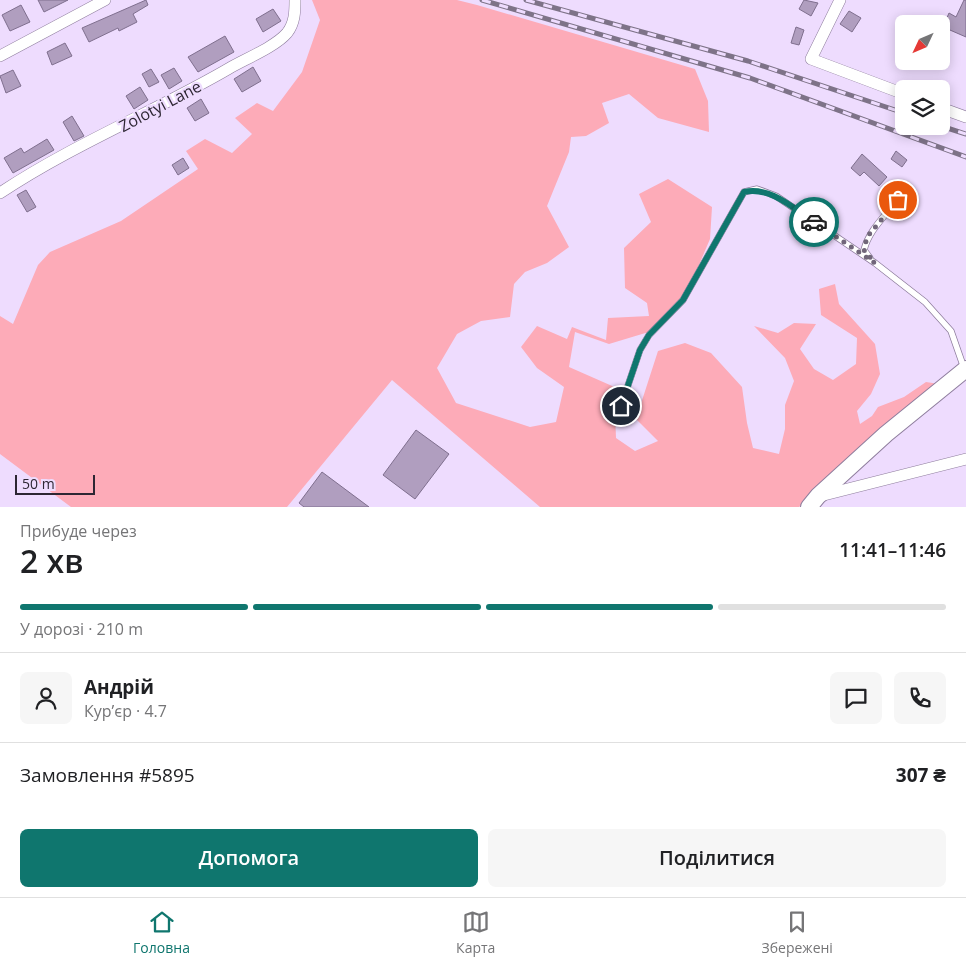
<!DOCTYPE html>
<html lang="uk">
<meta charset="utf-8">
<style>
:root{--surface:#fff;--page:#f6f6f6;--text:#202124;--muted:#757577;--line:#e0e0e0;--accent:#0f766e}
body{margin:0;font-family:"Open Sans",sans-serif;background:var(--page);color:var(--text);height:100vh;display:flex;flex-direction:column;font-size:19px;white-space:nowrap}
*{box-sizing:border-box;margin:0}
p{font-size:16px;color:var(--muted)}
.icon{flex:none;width:28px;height:28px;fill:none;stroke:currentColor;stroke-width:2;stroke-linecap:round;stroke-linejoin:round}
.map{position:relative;height:507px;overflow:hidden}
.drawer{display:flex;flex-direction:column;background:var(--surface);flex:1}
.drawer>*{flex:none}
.needle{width:32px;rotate:226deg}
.buttons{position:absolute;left:895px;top:15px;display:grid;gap:10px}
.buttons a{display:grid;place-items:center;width:55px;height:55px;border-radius:8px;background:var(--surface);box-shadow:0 2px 12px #0003;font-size:25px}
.scale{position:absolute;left:15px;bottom:12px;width:80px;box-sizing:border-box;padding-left:5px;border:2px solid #2d2633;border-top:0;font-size:14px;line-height:18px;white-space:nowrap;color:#2d2633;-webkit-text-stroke:4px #eedcfe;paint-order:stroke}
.pin{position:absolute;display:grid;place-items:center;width:42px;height:42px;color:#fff;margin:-21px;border:2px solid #fff;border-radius:50%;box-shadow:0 1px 5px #0007}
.courier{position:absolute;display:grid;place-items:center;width:50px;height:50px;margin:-25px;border:4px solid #0f766e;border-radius:50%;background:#fff;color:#222;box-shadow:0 1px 6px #0007}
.head em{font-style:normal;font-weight:600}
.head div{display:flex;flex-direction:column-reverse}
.head{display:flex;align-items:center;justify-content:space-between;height:85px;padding:0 20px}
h1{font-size:32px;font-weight:600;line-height:38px}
.bar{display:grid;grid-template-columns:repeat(4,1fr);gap:8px 5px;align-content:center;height:60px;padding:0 20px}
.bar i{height:6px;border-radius:4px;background:var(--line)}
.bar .selected{background:var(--accent)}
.bar p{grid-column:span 4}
.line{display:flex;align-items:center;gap:12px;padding:0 20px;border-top:1px solid var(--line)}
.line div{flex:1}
.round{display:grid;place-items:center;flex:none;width:52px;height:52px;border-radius:8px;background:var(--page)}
.primary-button{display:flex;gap:10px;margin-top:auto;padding:10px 20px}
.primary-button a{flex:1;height:58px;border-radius:8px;background:var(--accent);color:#fff;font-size:20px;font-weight:600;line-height:58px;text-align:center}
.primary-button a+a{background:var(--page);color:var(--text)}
.tab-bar{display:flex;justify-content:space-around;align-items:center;height:70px;border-top:1px solid var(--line);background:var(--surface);font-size:14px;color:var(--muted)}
.tab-bar a{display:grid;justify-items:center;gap:2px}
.tab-bar .selected{color:var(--accent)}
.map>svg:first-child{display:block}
.green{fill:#fdabb8}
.building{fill:#b09ebf;stroke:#7f6f8e}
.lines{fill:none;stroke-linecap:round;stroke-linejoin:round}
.lane-casing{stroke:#8e7d9d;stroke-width:7}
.street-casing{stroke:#8e7d9d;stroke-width:12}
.secondary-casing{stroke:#8e7d9d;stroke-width:18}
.lane{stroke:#fff;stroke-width:5.5}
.street{stroke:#fff;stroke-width:11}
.secondary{stroke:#fff;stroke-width:16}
.rail-casing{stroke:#7e7388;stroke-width:5}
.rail{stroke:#eedcfe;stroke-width:3;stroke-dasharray:9;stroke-linecap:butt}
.done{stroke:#71667a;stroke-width:5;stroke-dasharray:0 9}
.route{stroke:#0f766e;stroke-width:6}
.labels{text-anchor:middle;stroke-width:4.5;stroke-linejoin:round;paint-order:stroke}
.street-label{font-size:16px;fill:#2d2633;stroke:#eedcfe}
</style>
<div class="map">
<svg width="966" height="507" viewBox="0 0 966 507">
<rect width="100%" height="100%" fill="#eedcfe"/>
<path class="green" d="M312,0H457L477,5L695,69L708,101L709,132L658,118L629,94L602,103L609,123L586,136L571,137L569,152L547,206L569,247L547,263L525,272L514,284L510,317L481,321L457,334L437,368L456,403L530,427L556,422L564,387L537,368L521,347L537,326L567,339L572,327L606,340L608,318L649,316L647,303L625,288L624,248L651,222L639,194L668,179L712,207L710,239L684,300L652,331L609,344L575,332L569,367L619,389L615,413L616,438L635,451L658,441L636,419L658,351L685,343L711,353L742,387L747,423L753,448L779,454L785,429V405L794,381L785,358L754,326L778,333L794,323L816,324L800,349L814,369L833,380L856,364L857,338L821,315L819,289L835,284L839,304L875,344L880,374L871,394L857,411L860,424L872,416L878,407L904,397L926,382L939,384L799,507H540L392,380L287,507H71L0,454V316L13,324L38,265L50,252L121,221L198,169L186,151L205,139L232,153L252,134L235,118L257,103L273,111L302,72L320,20Z"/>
<path class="building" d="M38,0H68L44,12Z
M146,0L148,5L133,14L137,22L119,31L118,28L89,42L82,28Z
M804,0L818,3L811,16L799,9Z
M964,0H966V37L943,27L949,13L956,17Z
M21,5L30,22L10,31L2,15Z
M273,9L281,21L263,32L256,19Z
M849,11L861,18L852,32L840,24Z
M796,27L804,30L799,45L791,43Z
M225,36L234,52L198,72L188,57Z
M65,43L72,56L52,65L47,52Z
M253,67L261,81L242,92L234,79Z
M174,68L182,81L169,89L161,75Z
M151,69L159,82L149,87L142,74Z
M13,70L21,86L6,93L0,76Z
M140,87L148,100L134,109L126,96Z
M201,99L209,113L195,121L187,108Z
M72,116L84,136L74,141L63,122Z
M47,139L54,150L13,173L4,158L21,148L24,153Z
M896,151L907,160L902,167L891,159Z
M862,154L887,177L879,186L864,172L860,176L851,168Z
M183,158L189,168L178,175L172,165Z
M26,190L36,207L27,212L17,195Z
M416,430L449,454L415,499L383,475Z
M322,472L369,507H304L299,503Z"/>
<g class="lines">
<defs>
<path id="lane" d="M870,258L864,250C870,225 895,209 906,185
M621,406L640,350L649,335L683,300L744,192L757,189L776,196L875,263L925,302L951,331L964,368"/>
<path id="street" d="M840,0L811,59L904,94
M0,56L105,0
M941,108L966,117
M0,193C72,145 154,112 228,69C245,59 275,47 287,33C295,23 295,11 295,0
M820,496L966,459"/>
<path id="secondary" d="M809,507L818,496L886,434L966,369"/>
</defs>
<use href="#lane" class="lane-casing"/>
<use href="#street" class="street-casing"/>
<use href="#secondary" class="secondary-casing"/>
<use href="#lane" class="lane"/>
<use href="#street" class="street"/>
<use href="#secondary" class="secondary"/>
<defs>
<path id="rail" d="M482,0L750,78L966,157
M526,0L748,61L904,113
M941,126L966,134"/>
</defs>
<use href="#rail" class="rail-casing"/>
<use href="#rail" class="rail"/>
</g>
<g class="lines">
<path class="done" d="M814,222L875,263L864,250L867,237L898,200"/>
<path class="route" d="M621,406L640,350L649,335L683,300L744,192C770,186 793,208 814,222"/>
</g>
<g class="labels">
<g class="street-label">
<text transform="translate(160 106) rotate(-28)" y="6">Zolotyi Lane</text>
</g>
</g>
</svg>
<div class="buttons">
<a><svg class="needle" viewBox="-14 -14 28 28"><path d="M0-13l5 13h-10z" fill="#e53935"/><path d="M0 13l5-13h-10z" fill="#757577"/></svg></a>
<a><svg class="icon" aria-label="layers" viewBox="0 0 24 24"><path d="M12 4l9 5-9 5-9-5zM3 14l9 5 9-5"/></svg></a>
</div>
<div class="scale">50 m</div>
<div class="pin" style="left:898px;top:200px;background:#ea580c"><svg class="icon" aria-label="bag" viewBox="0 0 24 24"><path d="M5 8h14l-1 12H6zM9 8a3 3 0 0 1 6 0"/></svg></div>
<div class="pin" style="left:621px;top:406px;background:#1f2937"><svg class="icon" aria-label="home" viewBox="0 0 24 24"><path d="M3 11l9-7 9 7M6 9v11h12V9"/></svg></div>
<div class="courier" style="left:814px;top:222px"><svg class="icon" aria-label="car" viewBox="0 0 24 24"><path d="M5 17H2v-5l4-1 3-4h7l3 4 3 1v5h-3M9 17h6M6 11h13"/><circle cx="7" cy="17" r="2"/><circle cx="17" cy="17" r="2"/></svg></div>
</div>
<section class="drawer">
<div class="head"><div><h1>2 хв</h1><p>Прибуде через</p></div><em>11:41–11:46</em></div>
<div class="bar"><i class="selected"></i><i class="selected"></i><i class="selected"></i><i></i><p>У дорозі · 210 m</p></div>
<div class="line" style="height:90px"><a class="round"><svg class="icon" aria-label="person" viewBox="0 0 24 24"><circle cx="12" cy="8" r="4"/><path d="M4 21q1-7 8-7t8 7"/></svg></a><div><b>Андрій</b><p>Кур’єр · 4.7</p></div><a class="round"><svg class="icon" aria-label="chat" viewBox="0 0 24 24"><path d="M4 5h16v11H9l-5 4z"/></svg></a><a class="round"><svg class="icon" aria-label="phone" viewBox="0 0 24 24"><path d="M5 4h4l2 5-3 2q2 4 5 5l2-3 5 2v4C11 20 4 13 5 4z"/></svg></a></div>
<div class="line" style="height:65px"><div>Замовлення #5895</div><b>307 ₴</b></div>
<div class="primary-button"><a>Допомога</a><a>Поділитися</a></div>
</section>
<nav class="tab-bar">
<a class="selected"><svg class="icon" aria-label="home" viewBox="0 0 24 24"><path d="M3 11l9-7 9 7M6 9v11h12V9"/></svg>Головна</a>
<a><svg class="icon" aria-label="map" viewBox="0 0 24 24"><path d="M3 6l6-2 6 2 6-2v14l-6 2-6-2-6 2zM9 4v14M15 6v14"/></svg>Карта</a>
<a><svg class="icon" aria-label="saved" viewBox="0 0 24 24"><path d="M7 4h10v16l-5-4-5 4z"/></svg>Збережені</a>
</nav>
